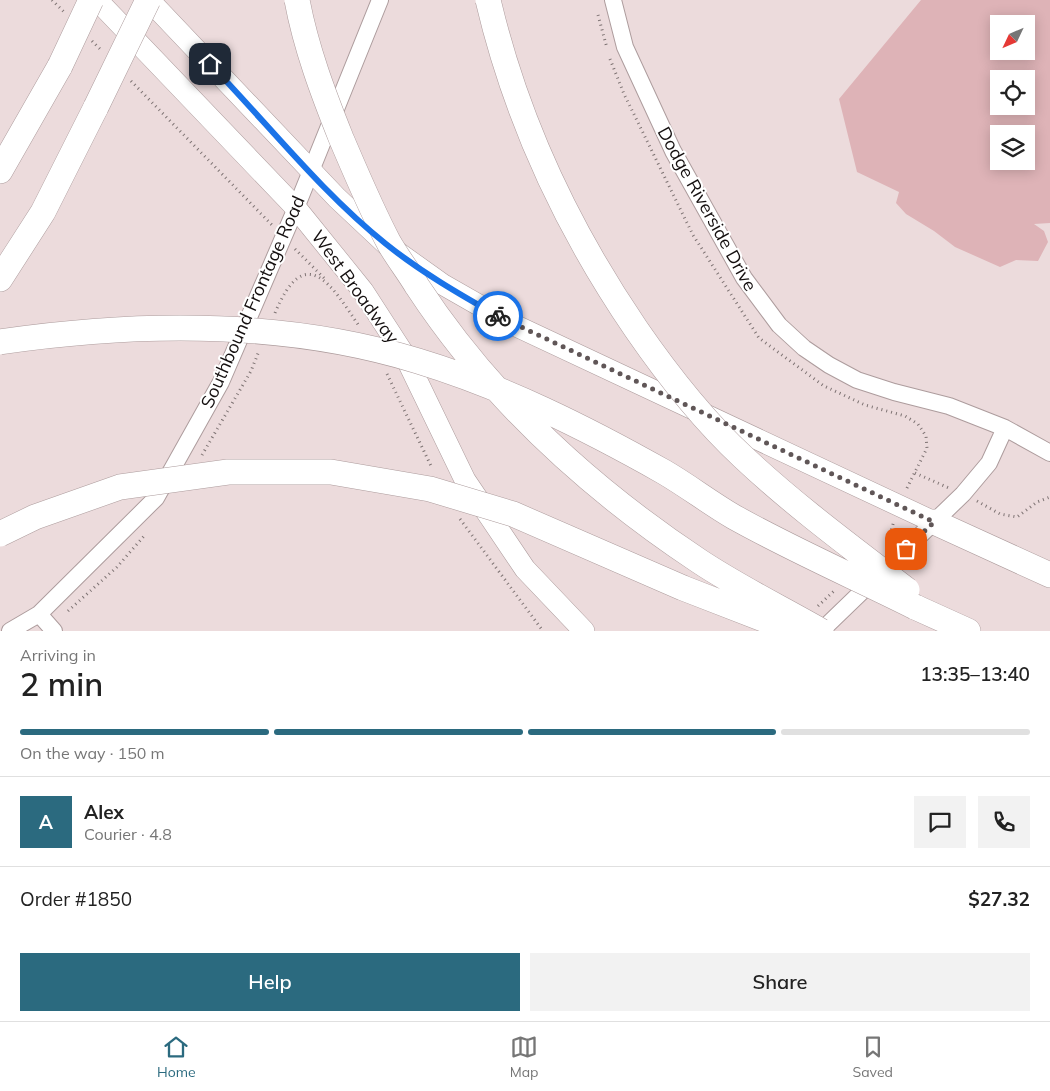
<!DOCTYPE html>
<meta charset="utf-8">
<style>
:root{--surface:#fff;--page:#f2f2f2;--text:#222;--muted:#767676;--line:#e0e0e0;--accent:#2b6a7f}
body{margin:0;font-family:Mulish,sans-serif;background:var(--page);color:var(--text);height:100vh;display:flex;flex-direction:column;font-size:19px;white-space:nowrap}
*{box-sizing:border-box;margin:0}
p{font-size:16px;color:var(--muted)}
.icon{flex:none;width:28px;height:28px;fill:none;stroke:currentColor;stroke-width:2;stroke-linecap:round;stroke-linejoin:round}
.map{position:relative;height:631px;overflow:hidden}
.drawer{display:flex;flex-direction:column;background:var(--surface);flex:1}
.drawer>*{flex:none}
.needle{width:32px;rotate:226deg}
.tools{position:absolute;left:990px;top:15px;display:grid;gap:10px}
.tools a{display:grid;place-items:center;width:45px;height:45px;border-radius:0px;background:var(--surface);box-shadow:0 2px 12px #0003;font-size:25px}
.pin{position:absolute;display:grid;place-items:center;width:42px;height:42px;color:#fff;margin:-21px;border-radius:10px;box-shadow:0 2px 8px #0006}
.courier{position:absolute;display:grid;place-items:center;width:50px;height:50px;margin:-25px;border:4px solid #1a73e8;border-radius:50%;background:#fff;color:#222;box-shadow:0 1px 6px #0007}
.head em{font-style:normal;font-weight:600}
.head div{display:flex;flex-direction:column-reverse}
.head{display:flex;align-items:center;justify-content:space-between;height:85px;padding:0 20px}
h1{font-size:32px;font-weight:600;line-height:38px}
.bar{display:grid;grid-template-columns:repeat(4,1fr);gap:8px 5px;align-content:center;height:60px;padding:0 20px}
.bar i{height:6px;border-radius:4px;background:var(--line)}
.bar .on{background:var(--accent)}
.bar p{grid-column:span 4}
.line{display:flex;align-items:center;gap:12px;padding:0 20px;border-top:1px solid var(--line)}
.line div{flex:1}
.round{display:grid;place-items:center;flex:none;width:52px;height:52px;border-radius:0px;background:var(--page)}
.action{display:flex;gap:10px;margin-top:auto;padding:10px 20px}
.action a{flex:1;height:58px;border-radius:0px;background:var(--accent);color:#fff;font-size:20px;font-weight:600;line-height:58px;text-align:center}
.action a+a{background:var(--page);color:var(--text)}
.tabs{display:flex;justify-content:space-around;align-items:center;height:70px;border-top:1px solid var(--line);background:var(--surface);font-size:14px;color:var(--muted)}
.tabs a{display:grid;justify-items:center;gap:2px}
.tabs .on{color:var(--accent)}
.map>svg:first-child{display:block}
.green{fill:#deb3b7;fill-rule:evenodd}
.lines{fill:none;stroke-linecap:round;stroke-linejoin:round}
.minor-casing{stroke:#ad9c9d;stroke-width:18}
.major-casing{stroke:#ad9c9d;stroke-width:22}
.highway-casing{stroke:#ad9c9d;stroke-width:26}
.path{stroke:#7e7373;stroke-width:3;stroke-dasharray:1 4;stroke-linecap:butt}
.minor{stroke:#fff;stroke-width:16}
.major{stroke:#fff;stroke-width:21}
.highway{stroke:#fff;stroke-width:25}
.highway-bridge-casing{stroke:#ad9c9d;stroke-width:26;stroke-linecap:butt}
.highway-bridge{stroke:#fff;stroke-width:25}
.done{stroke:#605657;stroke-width:5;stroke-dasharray:0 9}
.route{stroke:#1a73e8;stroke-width:6}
.labels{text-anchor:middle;stroke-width:4;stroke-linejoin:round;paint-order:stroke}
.street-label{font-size:18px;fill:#140f0f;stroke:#fff}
</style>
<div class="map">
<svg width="1050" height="631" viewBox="0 0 1050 631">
<rect width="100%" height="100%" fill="#ecdbdc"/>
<path class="green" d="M921,0H1050V223L1034,224L1044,231L1048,242L1038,261L1016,260L1000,267L955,247L934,231L906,214L896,203L899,192L857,172L839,99ZM999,24H1026V51H999ZM999,79H1026V106H999ZM999,134H1026V161H999Z"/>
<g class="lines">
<defs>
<path id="minor" d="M613,0L625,47L673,151L744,278L779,325L804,348L829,365L857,380L894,392L949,406L1005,428L1050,453
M39,614L54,631
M10,631L39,614L156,498L221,382L296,208L380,0
M821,631L963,494L989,463L1005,428"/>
<path id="major" d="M97,0L296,208L363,291L405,356L465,480L525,569L584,631
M149,0L337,198L386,244L442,284L512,324L934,522"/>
<path id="highway" d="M0,171L60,66
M0,279L43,212L96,107
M934,522L1050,575
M915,607L968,631"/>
</defs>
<use href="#minor" class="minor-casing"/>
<use href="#major" class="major-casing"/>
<use href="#highway" class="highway-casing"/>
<path class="path" d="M52,0L64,12
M598,15L607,48
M92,41L102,51
M610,59L624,94L693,235L759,338L824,386L865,405L905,416L918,424L926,436L927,448L906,490
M131,81L272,225
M295,249L324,278
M275,313C305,241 331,284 359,326
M387,374L432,468
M202,455L251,371L259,351
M915,473L949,488
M977,501L1000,514L1017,517L1037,502L1050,497
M460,519L543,631
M887,544L894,521
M818,606L835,590
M68,611L117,567L145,535"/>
<use href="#minor" class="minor"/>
<use href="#major" class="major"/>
<use href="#highway" class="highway"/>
<defs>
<path id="highway-bridge" d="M297,0C306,48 323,93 341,138C356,173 371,209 389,243C397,257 408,271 417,286C489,396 589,488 699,561C738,587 781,608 821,631
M488,0C516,119 567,228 636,329C667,374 702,419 743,457C794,505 851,547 907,590
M60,66L91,0
M96,107L148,0
M0,342C137,322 285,320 418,361C504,387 586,428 664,472C688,486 710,503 734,517C793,550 855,577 915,607
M0,534L35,517L120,487L228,472H331L430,489L513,514L683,588L794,631"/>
</defs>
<use href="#highway-bridge" class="highway-bridge-casing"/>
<use href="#highway-bridge" class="highway-bridge"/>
</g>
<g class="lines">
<path class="done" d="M498,316L934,522L906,549"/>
<path class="route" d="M210,64C268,124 321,192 386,244C421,272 459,294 498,316"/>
</g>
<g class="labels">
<g class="street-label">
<text transform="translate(707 209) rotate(61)" y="6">Dodge Riverside Drive</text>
<text transform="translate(355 287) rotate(54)" y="6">West Broadway</text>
<text transform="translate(253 302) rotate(-66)" y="6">Southbound Frontage Road</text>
</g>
</g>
</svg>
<div class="tools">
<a><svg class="needle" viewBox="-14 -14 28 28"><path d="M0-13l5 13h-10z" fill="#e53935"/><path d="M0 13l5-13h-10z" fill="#767676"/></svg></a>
<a><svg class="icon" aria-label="locate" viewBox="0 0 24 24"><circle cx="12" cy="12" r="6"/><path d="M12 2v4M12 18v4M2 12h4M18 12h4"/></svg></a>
<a><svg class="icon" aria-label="layers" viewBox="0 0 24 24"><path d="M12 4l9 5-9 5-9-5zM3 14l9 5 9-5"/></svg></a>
</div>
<div class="pin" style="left:906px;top:549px;background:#ea580c"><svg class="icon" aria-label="bag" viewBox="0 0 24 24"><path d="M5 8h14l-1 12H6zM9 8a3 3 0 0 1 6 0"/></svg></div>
<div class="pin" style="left:210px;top:64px;background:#1f2937"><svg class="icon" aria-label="home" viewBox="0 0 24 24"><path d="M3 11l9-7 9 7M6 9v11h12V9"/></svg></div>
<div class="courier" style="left:498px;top:316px"><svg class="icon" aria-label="bike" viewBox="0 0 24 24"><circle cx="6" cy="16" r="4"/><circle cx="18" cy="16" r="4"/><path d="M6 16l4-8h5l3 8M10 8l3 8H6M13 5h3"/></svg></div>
</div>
<section class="drawer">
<div class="head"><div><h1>2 min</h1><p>Arriving in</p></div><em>13:35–13:40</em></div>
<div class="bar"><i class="on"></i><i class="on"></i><i class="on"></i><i></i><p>On the way · 150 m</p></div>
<div class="line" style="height:90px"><b class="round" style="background:var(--accent);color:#fff">A</b><div><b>Alex</b><p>Courier · 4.8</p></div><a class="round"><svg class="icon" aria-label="chat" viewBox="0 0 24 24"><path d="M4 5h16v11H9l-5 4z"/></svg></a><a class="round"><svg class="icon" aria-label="phone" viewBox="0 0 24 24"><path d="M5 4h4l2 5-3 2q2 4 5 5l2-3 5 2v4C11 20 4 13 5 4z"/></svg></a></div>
<div class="line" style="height:65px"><div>Order #1850</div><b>$27.32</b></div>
<div class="action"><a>Help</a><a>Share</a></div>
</section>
<nav class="tabs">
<a class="on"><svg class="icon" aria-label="home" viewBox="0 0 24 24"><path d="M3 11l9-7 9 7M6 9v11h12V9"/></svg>Home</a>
<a><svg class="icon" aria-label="map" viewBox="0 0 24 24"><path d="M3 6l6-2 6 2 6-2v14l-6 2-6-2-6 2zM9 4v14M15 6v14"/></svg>Map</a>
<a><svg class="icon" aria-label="saved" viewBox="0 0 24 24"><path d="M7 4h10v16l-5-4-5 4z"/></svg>Saved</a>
</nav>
